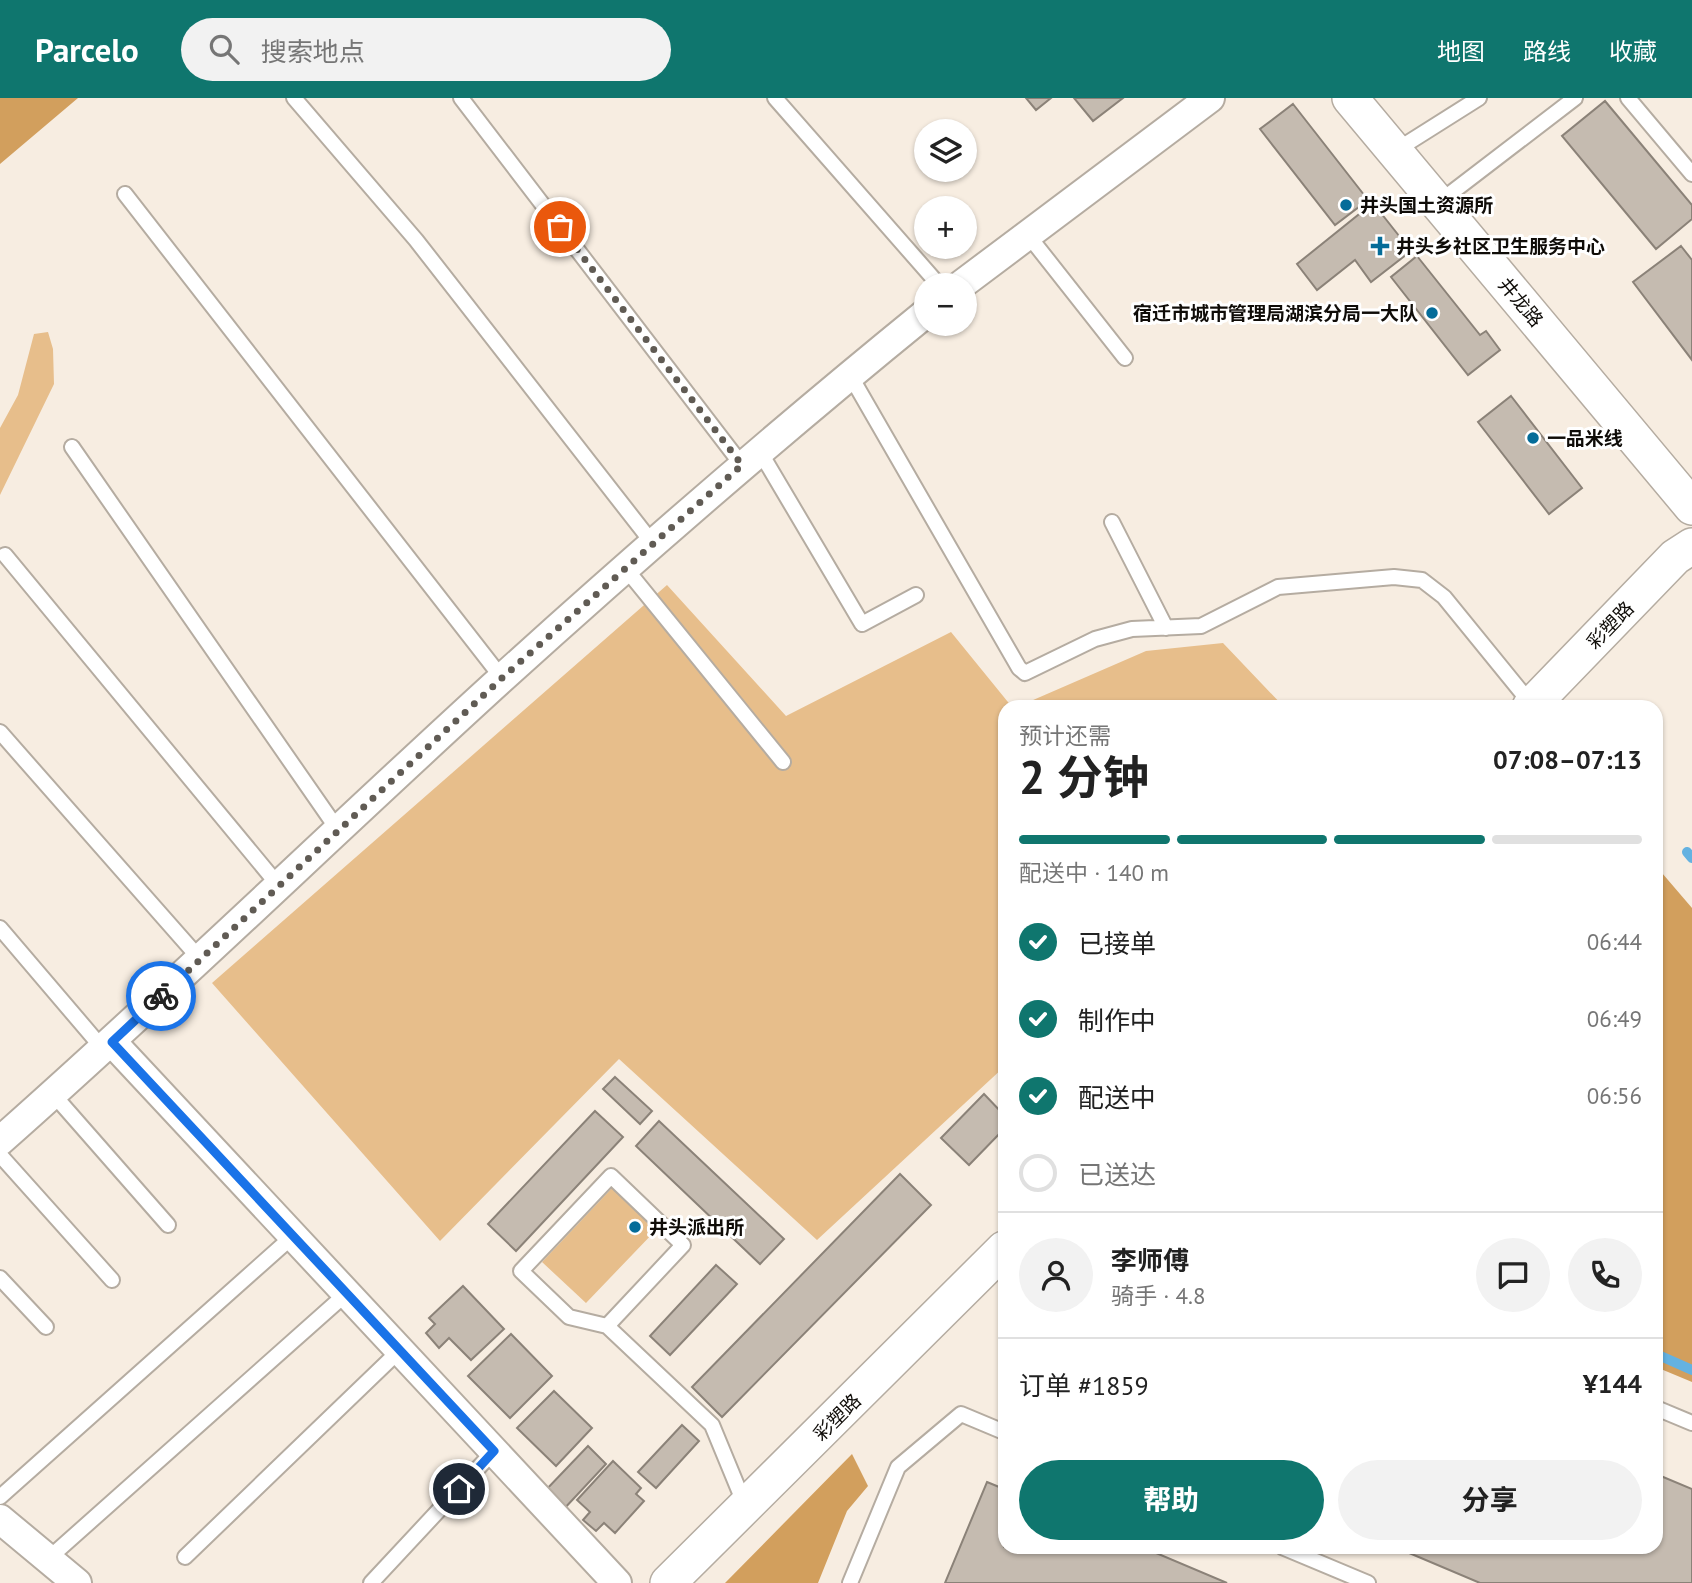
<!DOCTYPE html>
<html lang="zh">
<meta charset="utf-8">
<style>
:root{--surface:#fff;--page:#f2f2f2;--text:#222;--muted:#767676;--line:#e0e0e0;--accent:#0f766e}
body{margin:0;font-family:"PT Sans","Noto Sans SC",sans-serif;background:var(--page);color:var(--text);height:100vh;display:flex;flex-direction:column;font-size:26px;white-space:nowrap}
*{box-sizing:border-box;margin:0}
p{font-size:23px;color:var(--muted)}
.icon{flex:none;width:38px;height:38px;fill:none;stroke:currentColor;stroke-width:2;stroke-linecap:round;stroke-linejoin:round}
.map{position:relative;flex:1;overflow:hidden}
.panel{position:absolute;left:998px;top:602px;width:665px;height:854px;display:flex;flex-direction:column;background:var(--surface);border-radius:21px;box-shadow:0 2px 5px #0004}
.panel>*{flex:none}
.fabs{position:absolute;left:914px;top:21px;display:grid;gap:14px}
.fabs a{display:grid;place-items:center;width:63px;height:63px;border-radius:50%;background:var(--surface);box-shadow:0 2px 5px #0004;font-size:35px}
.pin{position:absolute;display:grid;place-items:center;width:60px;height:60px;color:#fff;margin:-30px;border:4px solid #fff;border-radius:50%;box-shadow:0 2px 7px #0007}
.courier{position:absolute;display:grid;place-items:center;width:70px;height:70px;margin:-35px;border:5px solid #1a73e8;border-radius:50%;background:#fff;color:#222;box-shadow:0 2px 9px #0007}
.headline em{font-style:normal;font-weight:700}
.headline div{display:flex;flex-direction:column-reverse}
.headline{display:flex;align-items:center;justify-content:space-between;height:119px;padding:0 21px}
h1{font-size:46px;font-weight:700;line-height:52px}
.bar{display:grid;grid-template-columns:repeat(4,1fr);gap:10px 7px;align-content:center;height:84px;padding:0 21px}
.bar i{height:9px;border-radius:5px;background:var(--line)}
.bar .selected{background:var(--accent)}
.bar p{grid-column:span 4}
.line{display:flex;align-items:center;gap:18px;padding:0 21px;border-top:2px solid var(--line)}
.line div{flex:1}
.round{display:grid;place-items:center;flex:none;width:74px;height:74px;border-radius:37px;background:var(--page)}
ol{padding:0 21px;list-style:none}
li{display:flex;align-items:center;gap:21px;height:77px}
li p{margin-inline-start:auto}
li .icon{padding:7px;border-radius:50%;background:var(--accent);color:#fff;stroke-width:4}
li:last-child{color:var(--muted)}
li i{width:38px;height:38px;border:4px solid var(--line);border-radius:50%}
.button{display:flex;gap:14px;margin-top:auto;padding:14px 21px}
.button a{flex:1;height:80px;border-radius:42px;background:var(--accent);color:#fff;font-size:28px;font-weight:700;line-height:80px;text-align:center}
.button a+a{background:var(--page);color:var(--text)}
header{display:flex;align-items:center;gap:42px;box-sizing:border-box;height:98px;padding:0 35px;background:var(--accent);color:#fff}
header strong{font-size:33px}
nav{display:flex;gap:38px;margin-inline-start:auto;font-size:24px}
.search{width:490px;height:63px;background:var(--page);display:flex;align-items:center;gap:18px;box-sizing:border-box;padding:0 24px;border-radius:38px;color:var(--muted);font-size:26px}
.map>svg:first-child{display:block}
.green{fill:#e7be8b}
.forest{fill:#d29f5d}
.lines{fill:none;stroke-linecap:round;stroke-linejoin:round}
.stream{stroke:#64b2e1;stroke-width:10}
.building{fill:#c5bbb0;stroke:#8b8278;stroke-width:2}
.service-casing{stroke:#b5aca1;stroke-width:18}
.minor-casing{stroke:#b5aca1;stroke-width:32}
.tertiary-casing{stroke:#b5aca1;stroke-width:38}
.service{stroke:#fff;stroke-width:14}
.minor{stroke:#fff;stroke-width:28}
.tertiary{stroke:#fff;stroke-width:35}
.done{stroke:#605b54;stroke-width:7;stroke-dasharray:0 12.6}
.route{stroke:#1a73e8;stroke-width:9}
.poi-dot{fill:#046c99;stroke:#fff;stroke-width:2.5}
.labels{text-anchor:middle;stroke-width:6;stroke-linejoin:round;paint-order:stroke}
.poi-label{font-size:19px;font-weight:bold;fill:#0f0c08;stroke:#fff;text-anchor:start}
.street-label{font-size:19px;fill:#0f0c08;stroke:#fff}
</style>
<header>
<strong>Parcelo</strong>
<div class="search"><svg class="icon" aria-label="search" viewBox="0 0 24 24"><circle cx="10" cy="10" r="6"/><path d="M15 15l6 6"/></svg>搜索地点</div>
<nav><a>地图</a><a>路线</a><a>收藏</a></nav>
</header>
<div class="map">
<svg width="1692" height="1485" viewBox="0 0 1692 1485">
<rect width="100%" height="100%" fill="#f7ede1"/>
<path class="green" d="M48,234L53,251L54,286L0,397V330L18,297L34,236Z
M667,487L786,618L951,534L1012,609H1004V969L817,1142L619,961L440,1143L212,885Z
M1223,545L1284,609H1017L1146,553Z
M612,1090L656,1132L586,1205L542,1164Z"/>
<path class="forest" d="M0,0H78L0,66Z
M1656,768L1692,810V1284L1656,1269Z
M852,1356L868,1388L847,1413L818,1485H725Z"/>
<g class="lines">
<path class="stream" d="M1687,754L1692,760
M1656,1256L1692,1272"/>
</g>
<path class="building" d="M1026,0H1051L1036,12Z
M1074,0H1123L1093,23Z
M1605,3L1692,107V121L1656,151L1562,38Z
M1293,6L1368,102L1335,127L1260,31Z
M1373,105L1411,153L1371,184L1355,162L1317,192L1297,166Z
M1681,148L1692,162V262L1633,184Z
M1417,158L1480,237L1486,233L1500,252L1468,277L1391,179Z
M1511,298L1582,390L1549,416L1478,324Z
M615,979L652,1013L640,1026L603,991Z
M984,996L1004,1017V1031L969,1067L941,1040Z
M595,1013L623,1039L516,1153L488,1126Z
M659,1023L784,1141L760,1166L636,1048Z
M900,1076L931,1107L722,1319L692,1289Z
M716,1167L737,1186L670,1257L650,1238Z
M463,1188L504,1231L471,1262L449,1240L439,1250L426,1235L435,1226L429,1220Z
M511,1236L552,1278L510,1320L468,1278Z
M554,1293L592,1330L556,1368L517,1330Z
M682,1327L699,1343L656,1390L638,1374Z
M588,1348L606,1366L562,1413L543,1395Z
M613,1363L641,1390L636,1396L644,1403L615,1435L604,1425L596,1433L583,1422L590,1414L577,1402Z
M1656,1376L1692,1391V1485H1480L1395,1449H1656Z
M987,1384L1004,1391V1449H1142L1227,1485H945Z"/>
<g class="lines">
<defs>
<path id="service" d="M294,0L416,142L654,447
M461,0L742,367
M775,0L939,187
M1628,0L1692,76
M1395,53L1479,0
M125,96L502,580
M1438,105L1575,0
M1028,137L1125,260
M850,277L1019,570L1025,575L1095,541L1132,531L1201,528L1278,489L1394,479L1422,482L1444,499L1532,607
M72,349L338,732
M759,352L862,526L916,497
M1112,424L1166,530
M5,457L279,788
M626,471L783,664
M0,634L200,861
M0,830L104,952
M53,996L168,1127
M0,1057L112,1182
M0,1180L46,1229
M607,1228L569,1219L521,1173L611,1078L683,1147L607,1228L712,1327L745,1407
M1656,1310L1692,1325
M0,1399L293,1138
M1282,1449L1368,1485
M185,1459L400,1252
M48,1461L347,1195
M371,1485L494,1353
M850,1485L898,1369L961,1316L1004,1334"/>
<path id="minor" d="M961,187L1210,0
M112,944L617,1485
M0,1043C170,893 333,734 500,582C639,456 781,333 926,215
M0,1421L77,1485"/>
<path id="tertiary" d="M1350,0L1692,409
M1530,609L1675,459L1692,448
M668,1485L1004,1151"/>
</defs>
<use href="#service" class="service-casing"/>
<use href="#minor" class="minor-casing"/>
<use href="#tertiary" class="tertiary-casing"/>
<use href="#service" class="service"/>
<use href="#minor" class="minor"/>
<use href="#tertiary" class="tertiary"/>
</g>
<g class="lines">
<path class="done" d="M161,898L502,580L742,367L560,129"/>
<path class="route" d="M161,898L112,944L494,1353L459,1391"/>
</g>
<g class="poi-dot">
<circle cx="1346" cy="107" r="7"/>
<path d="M1376.5 137.5h7v7h7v7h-7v7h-7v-7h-7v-7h7z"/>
<circle cx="1432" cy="215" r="7"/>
<circle cx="1533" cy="340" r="7"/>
<circle cx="635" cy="1129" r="7"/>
</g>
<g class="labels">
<g class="poi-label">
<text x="1360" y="114">井头国土资源所</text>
<text x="1396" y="155">井头乡社区卫生服务中心</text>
<text x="1418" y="222" text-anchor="end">宿迁市城市管理局湖滨分局一大队</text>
<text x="1547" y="347">一品米线</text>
<text x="649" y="1136">井头派出所</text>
</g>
<g class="street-label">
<text transform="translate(1521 204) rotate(50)" y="7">井龙路</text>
<text transform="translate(1610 527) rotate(-46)" y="7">彩塑路</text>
<text transform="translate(837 1319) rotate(-45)" y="7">彩塑路</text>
</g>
</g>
</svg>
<div class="fabs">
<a><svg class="icon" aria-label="layers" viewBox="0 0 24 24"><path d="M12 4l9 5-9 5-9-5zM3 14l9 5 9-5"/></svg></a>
<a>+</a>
<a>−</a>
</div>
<div class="pin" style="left:560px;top:129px;background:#ea580c"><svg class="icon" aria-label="bag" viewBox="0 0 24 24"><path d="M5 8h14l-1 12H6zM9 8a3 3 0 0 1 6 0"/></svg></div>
<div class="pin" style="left:459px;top:1391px;background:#1f2937"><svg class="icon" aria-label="home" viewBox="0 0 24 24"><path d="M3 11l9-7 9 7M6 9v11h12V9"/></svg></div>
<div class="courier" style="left:161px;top:898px"><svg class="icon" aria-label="bike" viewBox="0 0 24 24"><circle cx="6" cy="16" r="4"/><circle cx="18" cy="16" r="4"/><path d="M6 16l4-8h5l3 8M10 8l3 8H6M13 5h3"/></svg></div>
<section class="panel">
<div class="headline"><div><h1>2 分钟</h1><p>预计还需</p></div><em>07:08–07:13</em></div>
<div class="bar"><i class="selected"></i><i class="selected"></i><i class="selected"></i><i></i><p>配送中 · 140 m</p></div>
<ol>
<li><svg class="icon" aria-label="check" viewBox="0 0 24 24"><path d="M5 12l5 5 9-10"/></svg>已接单<p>06:44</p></li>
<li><svg class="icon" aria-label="check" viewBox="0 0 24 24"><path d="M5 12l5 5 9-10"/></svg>制作中<p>06:49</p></li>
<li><svg class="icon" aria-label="check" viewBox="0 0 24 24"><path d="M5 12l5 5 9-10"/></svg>配送中<p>06:56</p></li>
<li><i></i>已送达</li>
</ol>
<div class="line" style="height:126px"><a class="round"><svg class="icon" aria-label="person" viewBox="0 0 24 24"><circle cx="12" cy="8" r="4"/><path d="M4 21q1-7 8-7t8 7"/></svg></a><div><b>李师傅</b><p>骑手 · 4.8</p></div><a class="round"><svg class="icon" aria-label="chat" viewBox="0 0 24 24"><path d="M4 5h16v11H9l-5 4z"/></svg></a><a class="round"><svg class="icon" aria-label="phone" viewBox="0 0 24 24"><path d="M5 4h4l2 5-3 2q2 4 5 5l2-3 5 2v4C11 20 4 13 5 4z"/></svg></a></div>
<div class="line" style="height:91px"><div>订单 #1859</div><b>¥144</b></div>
<div class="button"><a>帮助</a><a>分享</a></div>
</section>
</div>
